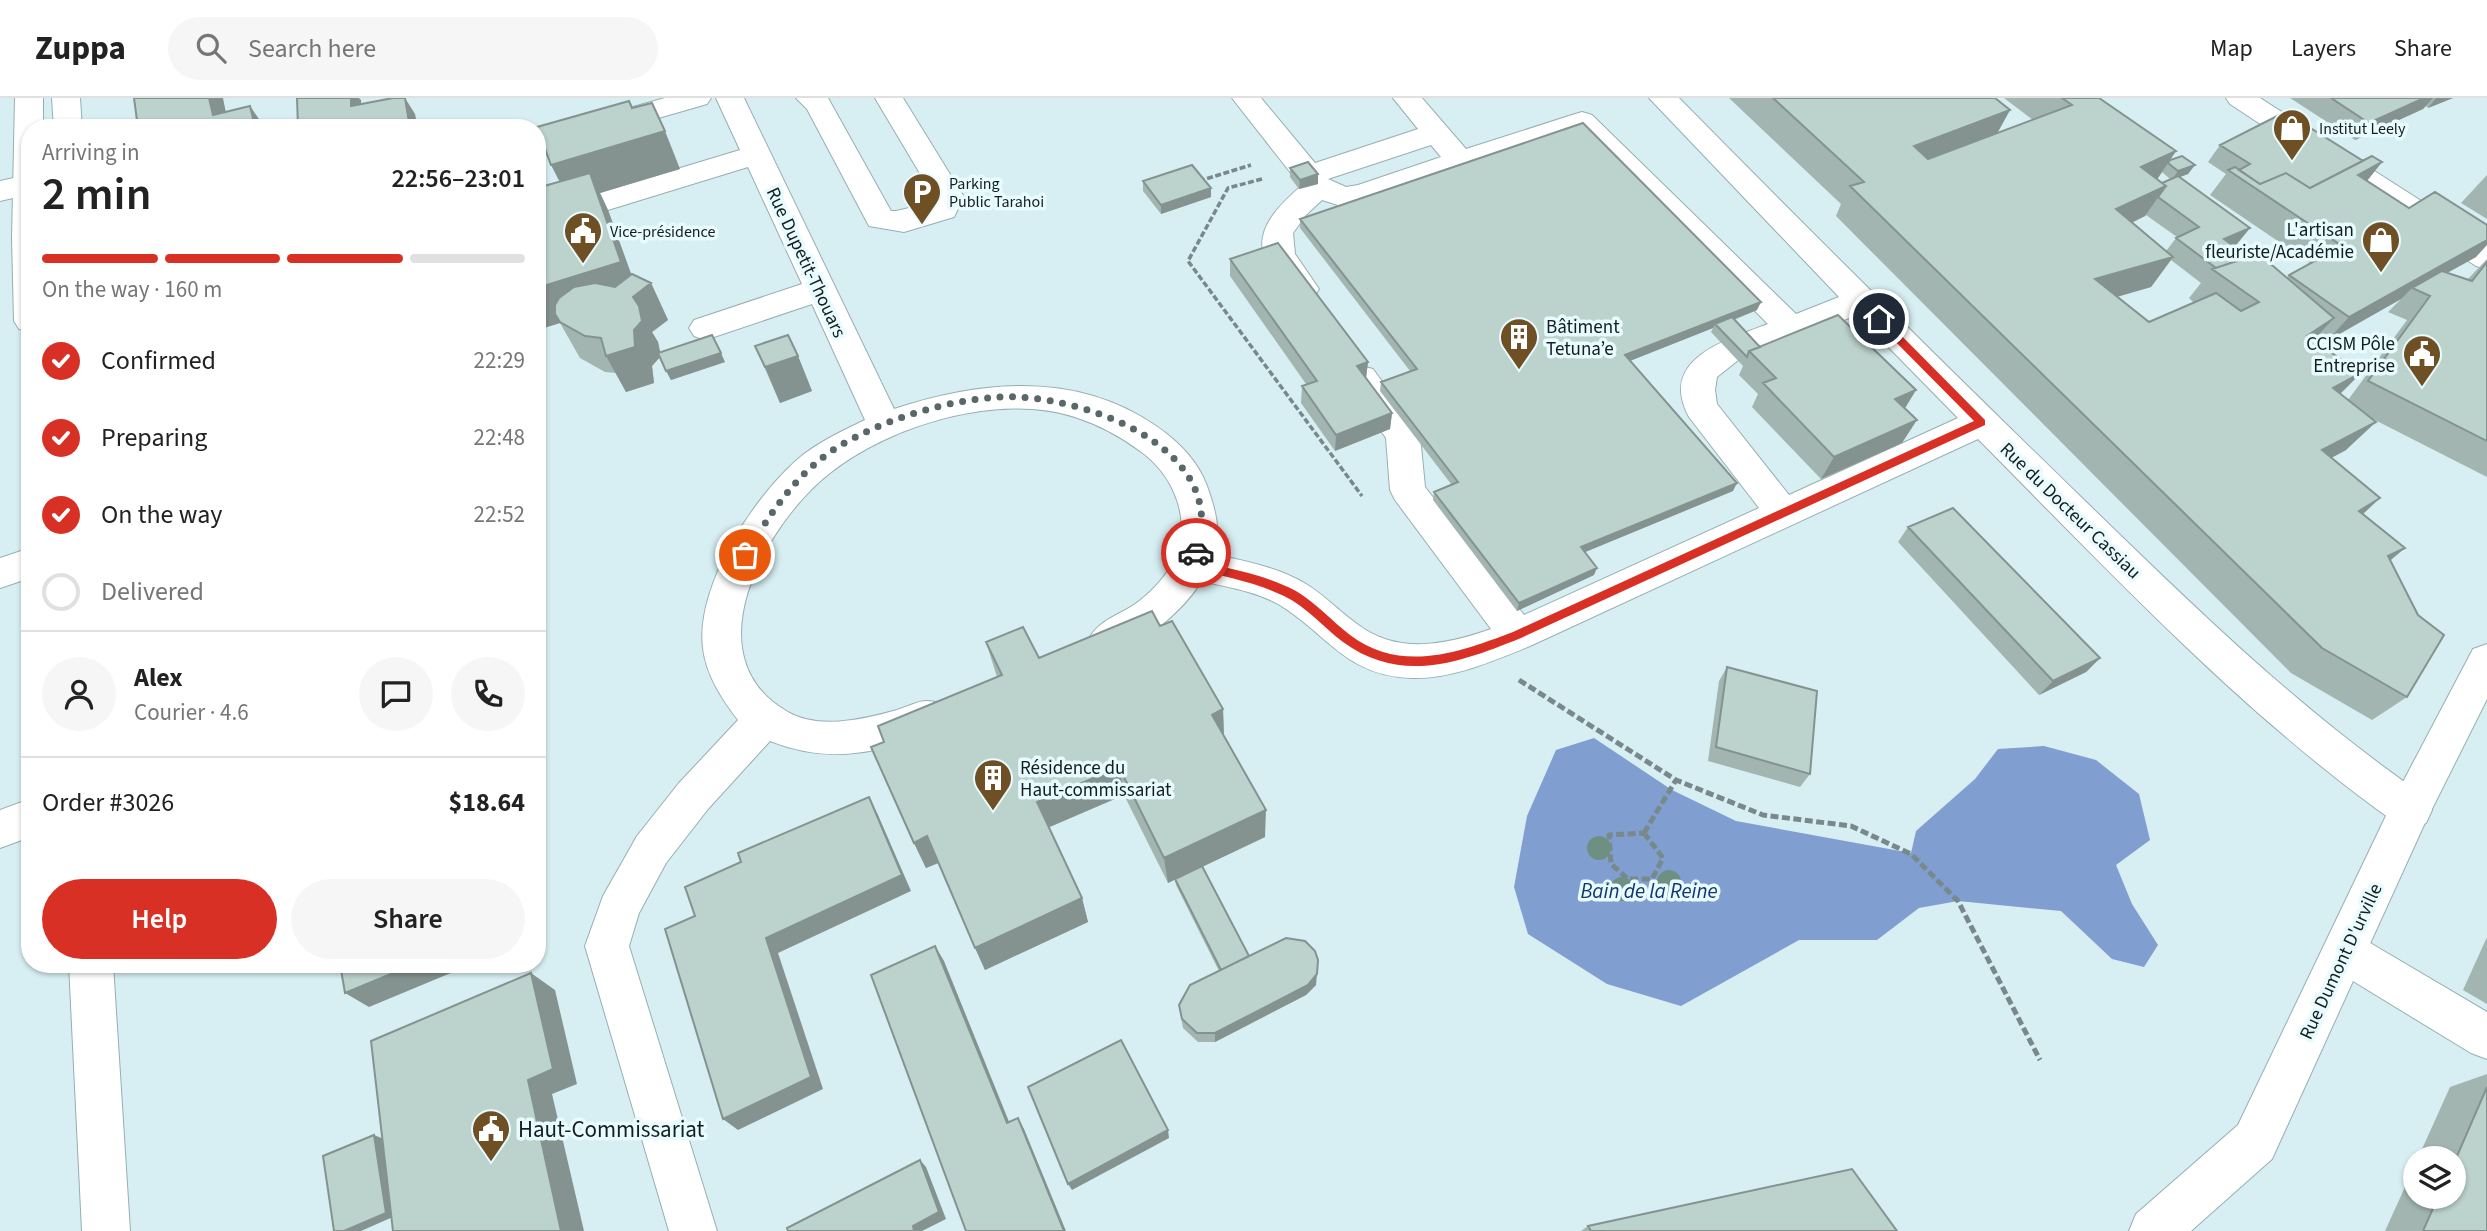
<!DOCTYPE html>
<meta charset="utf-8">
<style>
:root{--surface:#fff;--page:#f6f6f6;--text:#222;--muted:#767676;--line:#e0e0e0;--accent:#d93025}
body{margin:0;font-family:"Source Sans 3",sans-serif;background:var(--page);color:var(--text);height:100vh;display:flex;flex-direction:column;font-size:26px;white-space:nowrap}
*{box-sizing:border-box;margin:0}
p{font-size:23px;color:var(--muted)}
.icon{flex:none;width:38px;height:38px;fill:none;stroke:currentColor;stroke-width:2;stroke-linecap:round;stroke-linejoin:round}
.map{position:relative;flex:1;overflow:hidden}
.details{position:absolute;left:21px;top:21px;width:525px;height:854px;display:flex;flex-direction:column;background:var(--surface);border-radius:28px;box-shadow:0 2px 5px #0004}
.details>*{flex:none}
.controls{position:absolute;left:2403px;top:1048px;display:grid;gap:14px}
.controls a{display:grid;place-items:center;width:63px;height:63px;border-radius:50%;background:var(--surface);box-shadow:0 2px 5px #0004;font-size:35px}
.pin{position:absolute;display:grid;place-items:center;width:60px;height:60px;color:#fff;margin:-30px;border:4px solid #fff;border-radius:50%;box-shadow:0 2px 7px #0007}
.courier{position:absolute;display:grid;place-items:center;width:70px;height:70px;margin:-35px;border:5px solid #d93025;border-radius:50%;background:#fff;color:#222;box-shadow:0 2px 9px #0007}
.headline em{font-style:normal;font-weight:600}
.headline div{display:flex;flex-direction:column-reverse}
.headline{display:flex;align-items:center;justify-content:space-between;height:119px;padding:0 21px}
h1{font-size:46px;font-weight:600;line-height:52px}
.bar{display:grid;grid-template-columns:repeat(4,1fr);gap:10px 7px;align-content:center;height:84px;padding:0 21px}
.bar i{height:9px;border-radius:5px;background:var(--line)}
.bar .selected{background:var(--accent)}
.bar p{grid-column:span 4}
.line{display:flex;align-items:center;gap:18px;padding:0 21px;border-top:2px solid var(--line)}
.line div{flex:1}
.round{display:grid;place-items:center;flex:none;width:74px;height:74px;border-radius:37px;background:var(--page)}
ol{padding:0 21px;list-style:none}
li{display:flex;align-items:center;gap:21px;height:77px}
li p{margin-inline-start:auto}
li .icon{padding:7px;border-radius:50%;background:var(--accent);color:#fff;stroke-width:4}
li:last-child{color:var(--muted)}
li i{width:38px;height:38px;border:4px solid var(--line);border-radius:50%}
.cta{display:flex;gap:14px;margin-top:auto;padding:14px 21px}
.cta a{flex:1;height:80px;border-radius:42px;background:var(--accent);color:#fff;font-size:28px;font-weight:600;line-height:80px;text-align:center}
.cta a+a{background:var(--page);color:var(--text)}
header{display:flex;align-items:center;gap:42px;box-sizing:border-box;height:98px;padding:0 35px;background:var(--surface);border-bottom:2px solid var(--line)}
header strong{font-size:33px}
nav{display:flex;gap:38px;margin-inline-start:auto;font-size:24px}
.search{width:490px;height:63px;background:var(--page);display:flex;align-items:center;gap:18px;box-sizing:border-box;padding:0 24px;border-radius:38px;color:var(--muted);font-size:26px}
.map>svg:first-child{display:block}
.water{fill:#809ed0}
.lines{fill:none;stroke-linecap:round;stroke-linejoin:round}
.minor-casing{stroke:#97aeb1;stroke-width:2}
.major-casing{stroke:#97aeb1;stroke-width:2}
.path-far1{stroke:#78888b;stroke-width:3.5;stroke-dasharray:6 2.5;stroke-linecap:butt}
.path{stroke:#78888b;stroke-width:5;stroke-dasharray:8 3.5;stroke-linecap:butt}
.minor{fill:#fff;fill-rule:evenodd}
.major{fill:#fff;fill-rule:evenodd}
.tree{fill:#6d9083}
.wall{fill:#a2b5b0;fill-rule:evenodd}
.shaded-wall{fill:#849390}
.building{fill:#bcd2cd;stroke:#849390;stroke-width:2}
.route{fill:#d93025}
.done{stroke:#596769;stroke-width:7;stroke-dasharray:0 12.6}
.labels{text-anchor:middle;stroke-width:7;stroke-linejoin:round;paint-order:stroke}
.far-poi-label{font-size:16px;fill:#151e1f;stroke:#e8fbfe;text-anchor:start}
.poi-label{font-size:19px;fill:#151e1f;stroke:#e8fbfe;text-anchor:end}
.street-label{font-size:19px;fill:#151e1f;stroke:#e8fbfe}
.water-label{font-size:21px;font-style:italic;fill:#133672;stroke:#e8fbfe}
.near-poi-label{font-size:23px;fill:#151e1f;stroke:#e8fbfe;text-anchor:start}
</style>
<header>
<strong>Zuppa</strong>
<div class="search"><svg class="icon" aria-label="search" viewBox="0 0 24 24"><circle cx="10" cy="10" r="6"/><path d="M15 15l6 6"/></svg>Search here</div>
<nav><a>Map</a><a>Layers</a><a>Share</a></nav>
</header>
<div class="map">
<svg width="2487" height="1133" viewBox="0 0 2487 1133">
<rect width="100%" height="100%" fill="#d7eff3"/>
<path class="water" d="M1594,640L1672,692L1736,723L1911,755L1916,733L1975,681L1998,651L2044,648L2096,662L2139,696L2150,742L2116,767L2132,806L2158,847L2144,869L2112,861L2061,813L1958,803L1919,810L1877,842H1799L1681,908L1607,886L1528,836L1514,789L1527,718L1556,652Z"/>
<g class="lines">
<defs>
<path id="minor" d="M716,0H744L894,311C981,282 1077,273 1156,328C1178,343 1198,363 1207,388C1215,410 1222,434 1213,456C1244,463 1278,469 1306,486C1324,497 1339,513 1357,526C1397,557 1446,547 1491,531L1395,402L1390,392L1386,340L1344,280L1349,271L1361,268L1373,271L1415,329L1420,338L1425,389L1524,517L1759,410L1689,319C1657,260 1729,241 1768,226L1577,35L1361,107L1344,109L1322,102L1306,117L1293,135L1295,156L1319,191L1314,199L1303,202L1292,199C1283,186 1269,171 1264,157C1255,129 1282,105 1301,88L1232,0H1261L1315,65L1418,31L1393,0H1422L1466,51L1572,17L1582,14L1592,17L1796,216L1839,199L1649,0H1679C1812,135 1946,268 2082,400C2191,506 2299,612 2426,699L2432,712L2426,725L2411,731L2396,725C2241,615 2111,475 1978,341L1530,548C1493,563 1452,581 1412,580C1345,578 1327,535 1278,506C1255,493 1227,489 1201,483C1188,508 1139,551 1111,556C1105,557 1100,554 1095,552L1089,541C1099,521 1121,517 1138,504C1155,491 1174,470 1179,450C1189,413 1170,374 1140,353C1120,338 1099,327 1075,319C1000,294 890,327 830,375C766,425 690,559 788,614C819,632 865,621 897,612C916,606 922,599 942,606L948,618L942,630C880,654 834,668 770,643L708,711L666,765L639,815L629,848L717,1133H669L585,848L603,798L637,738L679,685L738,622C722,601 706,577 703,550C695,488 756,394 804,356C823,342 844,332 865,322L812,206L705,242L694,238L689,230L694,222L802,186L748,69L572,123L561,120L557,113L561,106L740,52ZM1431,47L1441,59L1358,87L1346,89L1328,81ZM1857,217L1958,320L1789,397L1717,306L1715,292L1717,279L1742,259L1757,256Z
M796,0H828L891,113H896L931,105L934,99L875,0H903L964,99L954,119L904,134L869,128L807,11Z
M2226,0H2260L2487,145V171L2476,168L2230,6Z
M27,77L30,78V96L0,103V83Z
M30,450V480L0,490V460Z
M30,701V739L0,750V712Z
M2345,833L2360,839L2487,914V961L2471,955L2330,869L2323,854L2330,839Z"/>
<path id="major" d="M15,0H43V30H30V234L19,231L14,223L12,140Z
M52,0H80L82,30H54Z
M665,0H711L707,6L537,55V36Z
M2487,546V601L2424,727L2272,1061L2191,1133H2129L2136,1116L2238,1027L2394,701L2473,551Z
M69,866H113L130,1133H82Z"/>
</defs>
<use href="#minor" class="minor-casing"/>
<use href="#major" class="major-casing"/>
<path class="path-far1" d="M1262,81L1228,90L1188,163L1362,398
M1199,83L1251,67"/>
<path class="path" d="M1519,582L1676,682L1763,717L1851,728L1911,756L1958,803L2040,962
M1644,735L1663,760L1652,781H1628L1611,766L1609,737Z
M1644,735L1676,682"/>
<use href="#minor" class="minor"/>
<use href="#major" class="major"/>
</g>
<g class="tree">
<circle cx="1599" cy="750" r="12"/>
<circle cx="1669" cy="784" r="12"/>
<circle cx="1622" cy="791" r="12"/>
</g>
<path class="wall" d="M1729,0H1995L2010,12L1997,35L2033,22L2004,0H2099L2176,53L2170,62L2195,67L2188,76L2180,79L2250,130L2236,147L2234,148L2248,159L2286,180L2289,177L2310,165L2210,97L2226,76L2208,64L2220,47L2363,63L2382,64L2367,83L2476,159L2447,175L2467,182L2487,161V379L2369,319L2346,352L2331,360L2380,400L2363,416L2405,450L2390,463L2407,599L2372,622L2291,575L1836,118L1841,106ZM2162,74L2170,81L2162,85L2157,81ZM2146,117L2177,139L2166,153L2132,125L2145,118ZM2171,162L2201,185L2189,200L2194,205L2149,224L2117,199L2151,189ZM2401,201L2388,214L2407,222L2348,302L2340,296L2361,275L2313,242L2318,237L2327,243Z
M2290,0H2453L2428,10L2426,8L2423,11L2355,42Z
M632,10L680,71L600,95L608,112L631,176L651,185L668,222L652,234L658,244L660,255L725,264L671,282L660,259L652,268L654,285L626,294L616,275L605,274L580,260L560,225L537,232V90L560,84Z
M1290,70L1318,76V86L1299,91L1290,79Z
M2487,77V121L2461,105Z
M1143,83L1211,90V99L1161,116L1143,93Z
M1300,121L1757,212L1734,222L1760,249L1916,292L1905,310L1902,345L1821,381L1752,309L1758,296L1739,277L1743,268L1711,234L1713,230L1630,263L1733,393L1585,454L1594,477L1517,513L1433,402L1434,394L1451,386L1380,293L1381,284L1410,273L1300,130Z
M1230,161L1368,264L1366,280L1392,315L1390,331L1335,353L1301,305L1302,288L1306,286L1230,178Z
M755,248L798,258L812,293L780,305Z
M1908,429L2100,560L2086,574L2039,597L1898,444Z
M1160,528L1223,611L1224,638L1265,739L1202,769L1249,858L1316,887L1306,897L1215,944H1198L1183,930L1179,907L1219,873L1176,787L1175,781L1168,785L1124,697L1049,729L1082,800L1088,824L985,872L939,765L926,770L914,745L884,644L997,579L986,544L1039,560Z
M1727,569L1810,676L1800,689L1708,663L1719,583Z
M2487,839V906L2463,892Z
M2487,976V1133H2385L2415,1067V1099H2454V1060H2418L2450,989Z
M1588,1128L1897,1133H1581Z"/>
<path class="shaded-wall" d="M209,0H223L229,30L213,17Z
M351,0H359L361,2L362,25L351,8Z
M405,0L415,16L418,30H410Z
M2424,0H2433L2423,11L2355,42L2369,25Z
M2436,0H2453L2428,10Z
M250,8L265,30H237Z
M2010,12L1993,43L1899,79L1914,48Z
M665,33L680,71L600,95L608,112L638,195L651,185L668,222L652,234L658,244L661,258L652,268L654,285L626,294L606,258L635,249L555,216L560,225L537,232V190L570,104L551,67Z
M2176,53L2156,83L2141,69Z
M2382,64L2362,89L2358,77Z
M2195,67L2188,76L2172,82L2178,73Z
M1318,76V86L1299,91L1300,82Z
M2166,88L2145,118L2096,141L2116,111Z
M1211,90V99L1161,116V107Z
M2250,130L2236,147L2211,159L2224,141Z
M2487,142V147L2476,159L2416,192L2412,190L2401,201L2327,243L2349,219Z
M2173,159L2151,189L2074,211L2095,181Z
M1761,204L1757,212L1717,228L1715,226L1713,230L1622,266L1625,257Z
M2334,220L2307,249V238Z
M721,255L725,264L671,282L666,273Z
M798,258L812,293L780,305L765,269Z
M1368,264L1366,280L1357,268Z
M2361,275L2332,304L2333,290Z
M1916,292L1902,315L1895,301Z
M1392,315L1390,331L1335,353L1336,337Z
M1917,322L1902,345L1821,381L1834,359Z
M2376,324L2346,352L2294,380L2322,352Z
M1737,385L1733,393L1578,457L1581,449Z
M2380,400L2350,428L2359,413Z
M2405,450L2373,476L2388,458Z
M1597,470L1594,477L1517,513L1519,505Z
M2100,560L2086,574L2039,597L2053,583Z
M1223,611L1224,640L1212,617Z
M1119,669L1124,697L1045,731L1037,704Z
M869,699L878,717L911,793L778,855L823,991L738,1032L723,1021L766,840Z
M1266,712L1265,739L1168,785L1164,760Z
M927,738L940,764L926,770L914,745Z
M1082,800L1088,824L985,872L975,850Z
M935,848L944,863L1014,1036L1007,1025Z
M415,866H456L458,872L369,909L345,895Z
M531,875L555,892L577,986L552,996L584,1133H561L528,982Z
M1317,876L1316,887L1306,897L1215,944V935Z
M1018,1020L1024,1031L1066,1133H1064Z
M1168,1032L1169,1040L1072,1092L1068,1086Z
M374,1037L384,1041L395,1118L361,1133H344Z
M920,1062L926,1069L946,1121L922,1133H914L913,1128Z"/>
<path class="building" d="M134,0H209L213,17L250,8L254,25L237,30H138Z
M297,0H351V8L393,0H405L410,30H298Z
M1773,0H1995L2010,12L1914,48L1928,61L2072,7L2062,0H2099L2176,53L2141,69L2166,88L2116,111L2173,159L2095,181L2149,224L2216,195L2241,213L2259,204L2212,171L2259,156L2334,220L2307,238L2361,275L2333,290L2376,324L2322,352L2380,400L2359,413L2405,450L2388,458L2418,517L2444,537L2407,599L2322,550L1850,88L1864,84Z
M2331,0H2424L2369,25Z
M629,3L632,10L652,5L665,33L551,67L537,29Z
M2285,14L2363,63L2310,90L2286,75L2260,86L2239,72L2250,66L2220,47Z
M1583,25L1761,204L1625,257L1737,385L1581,449L1597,470L1519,505L1434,394L1458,384L1381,284L1417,271L1300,121Z
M2182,58L2195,67L2178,73L2168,65L2170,62Z
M2372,58L2382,64L2358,77L2409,110L2435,94L2487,127V142L2349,219L2289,177L2342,148L2228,72L2235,69L2260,86L2286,75L2310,90Z
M1308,64L1318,76L1300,82L1290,70Z
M1192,67L1211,90L1161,107L1143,83Z
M590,75L621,164L537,190V90Z
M2178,78L2250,130L2224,141L2248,159L2216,170L2176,140L2199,129L2158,99L2166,88L2162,85Z
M1278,145L1368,264L1357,268L1392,315L1336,337L1302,288L1317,283L1230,161Z
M2487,164V343L2368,283L2430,198L2412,190L2442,173L2472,183Z
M632,176L651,185L633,199L639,208L642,223L634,232L635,249L606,258L601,240L585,238L560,224L555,216V207L559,200L574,189L595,185L615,189Z
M1838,217L1916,292L1895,301L1917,322L1834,359L1763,285L1776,280L1749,253Z
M1732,219L1760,249L1749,253L1747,259L1715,226Z
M712,237L721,255L666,273L658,255Z
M788,237L798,258L765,269L755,248Z
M1953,410L2100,560L2053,583L1908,429Z
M1152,513L1160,528L1172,523L1223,611L1212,617L1266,712L1164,760L1119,669L1037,704L1082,800L975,850L927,738L914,745L871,649L884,644L878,628L1002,577L986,544L1023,529L1039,560Z
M1727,569L1817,593L1810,676L1716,649Z
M869,699L902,777L766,840L811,979L723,1021L665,831L695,818L685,789L741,764L738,755Z
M1202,768L1249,858L1221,872L1175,781Z
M1286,840L1305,843L1315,853L1318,862L1317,876L1308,887L1215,935H1197L1182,921L1179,907L1190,887Z
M935,848L1007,1025L1018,1020L1064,1133H966L871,877Z
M340,866H415L345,895Z
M531,875L553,971L528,982L561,1133H393L371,943Z
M1121,942L1168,1032L1068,1086L1028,989Z
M2487,989V1133H2423L2438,1099H2454V1065Z
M374,1037L386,1115L344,1133H334L323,1058Z
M920,1062L939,1114L913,1128L914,1133H788L787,1130Z
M1852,1071L1897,1133H1591L1588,1128Z"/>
<path class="route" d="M1875,218H1882L1985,322V327L1521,540C1461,564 1402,587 1343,544C1323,529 1307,509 1284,498C1255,484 1223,478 1192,471L1186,466L1192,452L1196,451L1201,455L1198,463C1231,471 1266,477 1296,493C1316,505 1332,523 1350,537C1402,576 1460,554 1513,534L1974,323L1875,223Z"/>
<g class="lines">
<path class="done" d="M745,457C770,417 793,379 833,352C878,323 946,302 999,299C1079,295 1233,348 1196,455"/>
</g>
<defs>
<symbol id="shop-pin" viewBox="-11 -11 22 30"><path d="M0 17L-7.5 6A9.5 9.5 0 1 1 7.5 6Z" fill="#6e5024" stroke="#e8fbfe"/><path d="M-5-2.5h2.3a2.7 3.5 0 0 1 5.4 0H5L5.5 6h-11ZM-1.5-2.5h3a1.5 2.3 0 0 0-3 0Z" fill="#fff"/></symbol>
<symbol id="parking-pin" viewBox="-11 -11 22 30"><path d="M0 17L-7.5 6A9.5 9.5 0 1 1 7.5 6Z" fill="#6e5024" stroke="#e8fbfe"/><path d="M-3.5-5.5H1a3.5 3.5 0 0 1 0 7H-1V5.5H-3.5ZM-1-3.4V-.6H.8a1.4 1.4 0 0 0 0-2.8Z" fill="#fff"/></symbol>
<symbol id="civic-pin" viewBox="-11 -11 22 30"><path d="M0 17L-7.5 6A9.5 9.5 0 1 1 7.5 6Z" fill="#6e5024" stroke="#e8fbfe"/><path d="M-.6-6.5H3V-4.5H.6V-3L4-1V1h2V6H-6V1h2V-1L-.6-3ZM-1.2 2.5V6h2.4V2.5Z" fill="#fff"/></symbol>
<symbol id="building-pin" viewBox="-11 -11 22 30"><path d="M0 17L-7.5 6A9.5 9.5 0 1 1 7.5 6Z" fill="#6e5024" stroke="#e8fbfe"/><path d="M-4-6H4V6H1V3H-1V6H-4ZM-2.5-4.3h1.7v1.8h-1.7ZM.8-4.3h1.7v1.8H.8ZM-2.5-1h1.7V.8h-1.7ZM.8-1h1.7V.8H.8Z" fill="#fff"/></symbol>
</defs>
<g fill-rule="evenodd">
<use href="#shop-pin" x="2270" y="8" width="44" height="60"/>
<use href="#parking-pin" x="900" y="72" width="44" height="60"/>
<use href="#civic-pin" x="561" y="111" width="44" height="60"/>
<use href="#shop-pin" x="2359" y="120" width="44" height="60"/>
<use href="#building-pin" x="1497" y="217" width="44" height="60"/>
<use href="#civic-pin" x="2400" y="234" width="44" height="60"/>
<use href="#building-pin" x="971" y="658" width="44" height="60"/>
<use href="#civic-pin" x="469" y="1009" width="44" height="60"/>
</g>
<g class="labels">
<g class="far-poi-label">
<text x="2319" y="36">Institut Leely</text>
<text x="949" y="91">Parking<tspan x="949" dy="18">Public Tarahoi</tspan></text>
<text x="610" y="139">Vice-présidence</text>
</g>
<g class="poi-label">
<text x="2354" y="138">L'artisan<tspan x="2354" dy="22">fleuriste/Académie</tspan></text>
<text x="1546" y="235" text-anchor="start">Bâtiment<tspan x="1546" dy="22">Tetuna’e</tspan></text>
<text x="2395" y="252">CCISM Pôle<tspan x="2395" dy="22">Entreprise</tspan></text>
<text x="1020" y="676" text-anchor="start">Résidence du<tspan x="1020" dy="22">Haut-commissariat</tspan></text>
</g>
<g class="street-label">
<text transform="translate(807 164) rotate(65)" y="7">Rue Dupetit-Thouars</text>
<text transform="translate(2071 412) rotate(44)" y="7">Rue du Docteur Cassiau</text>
<text transform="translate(2340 863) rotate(-65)" y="7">Rue Dumont D'urville</text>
</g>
<g class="water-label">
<text x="1649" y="800">Bain de la Reine</text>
</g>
<g class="near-poi-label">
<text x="518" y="1039">Haut-Commissariat</text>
</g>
</g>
</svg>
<div class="controls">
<a><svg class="icon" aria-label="layers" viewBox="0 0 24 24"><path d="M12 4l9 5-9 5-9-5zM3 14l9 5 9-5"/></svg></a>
</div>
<div class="pin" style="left:745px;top:457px;background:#ea580c"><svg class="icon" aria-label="bag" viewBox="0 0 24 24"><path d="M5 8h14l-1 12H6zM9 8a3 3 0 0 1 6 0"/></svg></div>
<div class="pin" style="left:1879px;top:221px;background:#1f2937"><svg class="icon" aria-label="home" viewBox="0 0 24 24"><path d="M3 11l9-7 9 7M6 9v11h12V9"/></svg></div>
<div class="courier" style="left:1196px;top:455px"><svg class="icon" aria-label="car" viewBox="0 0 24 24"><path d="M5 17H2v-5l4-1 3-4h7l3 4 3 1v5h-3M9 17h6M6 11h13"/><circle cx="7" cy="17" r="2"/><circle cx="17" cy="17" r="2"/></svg></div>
<section class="details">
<div class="headline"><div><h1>2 min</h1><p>Arriving in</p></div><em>22:56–23:01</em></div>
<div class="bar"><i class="selected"></i><i class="selected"></i><i class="selected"></i><i></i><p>On the way · 160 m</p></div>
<ol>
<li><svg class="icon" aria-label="check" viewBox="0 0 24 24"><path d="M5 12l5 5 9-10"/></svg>Confirmed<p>22:29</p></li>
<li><svg class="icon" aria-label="check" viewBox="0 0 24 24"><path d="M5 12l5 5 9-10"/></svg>Preparing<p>22:48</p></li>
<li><svg class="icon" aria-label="check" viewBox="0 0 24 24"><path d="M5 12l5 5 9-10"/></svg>On the way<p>22:52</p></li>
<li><i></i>Delivered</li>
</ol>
<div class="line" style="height:126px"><a class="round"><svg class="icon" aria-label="person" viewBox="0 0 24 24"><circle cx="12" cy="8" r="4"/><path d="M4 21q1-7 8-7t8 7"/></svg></a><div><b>Alex</b><p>Courier · 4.6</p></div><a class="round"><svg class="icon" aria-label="chat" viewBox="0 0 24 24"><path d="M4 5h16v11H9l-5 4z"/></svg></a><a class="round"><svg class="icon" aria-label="phone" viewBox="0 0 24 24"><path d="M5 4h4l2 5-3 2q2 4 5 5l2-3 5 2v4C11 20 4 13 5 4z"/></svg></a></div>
<div class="line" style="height:91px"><div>Order #3026</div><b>$18.64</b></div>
<div class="cta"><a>Help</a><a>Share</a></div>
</section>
</div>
